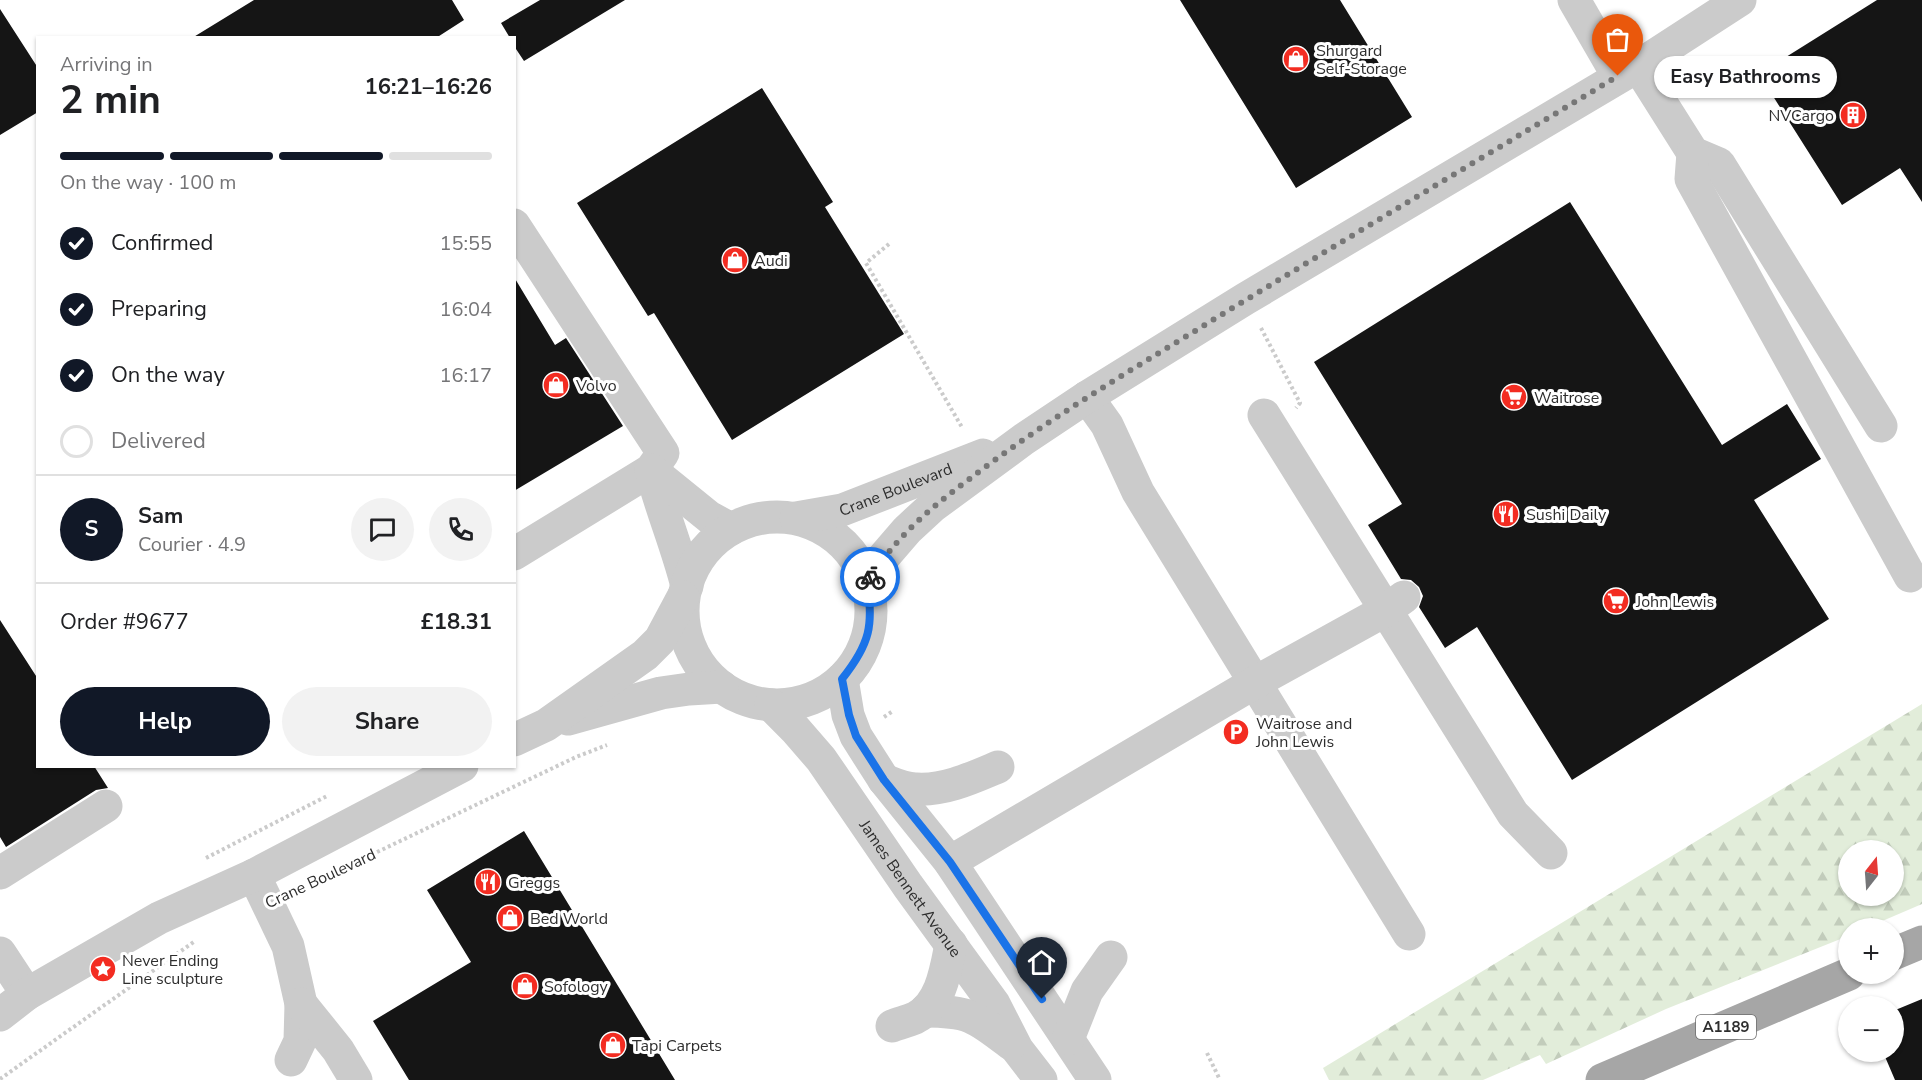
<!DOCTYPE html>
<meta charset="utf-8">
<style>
:root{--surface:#fff;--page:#f2f2f2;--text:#202124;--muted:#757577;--line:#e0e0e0;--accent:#111827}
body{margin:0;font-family:"Nunito Sans",sans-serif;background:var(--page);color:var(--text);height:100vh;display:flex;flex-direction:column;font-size:22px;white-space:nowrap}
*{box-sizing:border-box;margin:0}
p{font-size:20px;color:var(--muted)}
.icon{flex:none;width:33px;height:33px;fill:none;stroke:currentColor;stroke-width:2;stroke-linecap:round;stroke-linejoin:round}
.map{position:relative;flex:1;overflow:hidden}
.panel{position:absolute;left:36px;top:36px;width:480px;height:732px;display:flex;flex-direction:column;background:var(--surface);border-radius:0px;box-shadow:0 2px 4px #0004}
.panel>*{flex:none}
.needle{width:39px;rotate:17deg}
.controls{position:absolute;left:1838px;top:840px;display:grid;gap:12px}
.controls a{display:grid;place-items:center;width:66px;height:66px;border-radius:50%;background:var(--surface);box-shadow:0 2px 4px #0004;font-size:30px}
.pin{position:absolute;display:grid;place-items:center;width:51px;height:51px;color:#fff;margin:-62px -26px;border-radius:50% 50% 50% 0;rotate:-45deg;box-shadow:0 0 6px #0007}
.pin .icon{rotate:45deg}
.courier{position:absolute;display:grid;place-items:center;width:60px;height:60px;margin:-30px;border:4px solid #1a73e8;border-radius:50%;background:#fff;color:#222;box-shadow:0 2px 8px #0007}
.bubble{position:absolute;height:42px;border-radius:21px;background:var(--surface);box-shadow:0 2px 4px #0004;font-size:20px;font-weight:700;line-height:42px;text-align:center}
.overview em{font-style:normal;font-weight:700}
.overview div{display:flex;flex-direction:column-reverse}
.overview{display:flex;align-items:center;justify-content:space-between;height:102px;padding:0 24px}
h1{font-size:39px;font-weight:700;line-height:45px}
.bar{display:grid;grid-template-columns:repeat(4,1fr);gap:9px 6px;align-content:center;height:72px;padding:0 24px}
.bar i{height:8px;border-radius:4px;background:var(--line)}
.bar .active{background:var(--accent)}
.bar p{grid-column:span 4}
.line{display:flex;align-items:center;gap:15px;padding:0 24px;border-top:2px solid var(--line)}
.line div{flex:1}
.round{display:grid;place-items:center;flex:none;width:63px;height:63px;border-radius:32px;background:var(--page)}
ol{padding:0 24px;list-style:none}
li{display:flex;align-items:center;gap:18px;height:66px}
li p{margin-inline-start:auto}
li .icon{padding:6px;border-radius:50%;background:var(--accent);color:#fff;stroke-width:4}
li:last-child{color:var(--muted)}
li i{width:33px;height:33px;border:3px solid var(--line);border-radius:50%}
.action{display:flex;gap:12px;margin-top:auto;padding:12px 24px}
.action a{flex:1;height:69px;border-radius:36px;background:var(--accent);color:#fff;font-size:24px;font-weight:700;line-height:69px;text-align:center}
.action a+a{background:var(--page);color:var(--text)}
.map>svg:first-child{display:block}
.forest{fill:url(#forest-firs);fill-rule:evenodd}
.building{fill:#151515}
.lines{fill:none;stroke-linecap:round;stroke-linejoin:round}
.path{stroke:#cbcbcb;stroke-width:4;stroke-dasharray:3 3;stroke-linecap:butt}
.minor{stroke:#cbcbcb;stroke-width:33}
.major{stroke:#a6a6a6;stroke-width:33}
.done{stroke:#777;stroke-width:6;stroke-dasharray:0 10.8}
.route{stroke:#1a73e8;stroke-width:8}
.labels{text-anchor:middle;stroke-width:6;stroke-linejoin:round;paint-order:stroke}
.shield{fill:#fff;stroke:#6d6d6d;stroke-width:1.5}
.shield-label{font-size:15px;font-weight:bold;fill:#2e2e2e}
.poi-label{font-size:16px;fill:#2e2e2e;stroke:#fff;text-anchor:start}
.street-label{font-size:16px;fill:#2e2e2e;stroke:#fff}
</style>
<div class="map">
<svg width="1922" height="1080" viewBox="0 0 1922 1080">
<defs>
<pattern id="forest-firs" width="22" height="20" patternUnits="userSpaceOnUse" patternTransform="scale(1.5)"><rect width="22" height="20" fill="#e2edda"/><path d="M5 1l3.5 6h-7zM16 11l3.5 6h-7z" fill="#c2ccbb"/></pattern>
</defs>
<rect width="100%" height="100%" fill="#fff"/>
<path class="forest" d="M1922,704V904L1866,928H1848V936L1666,1009L1546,1064L1540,1055L1483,1080H1329L1323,1068ZM1848,850H1893V896H1848Z"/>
<path class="building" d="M254,0H452L464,20L436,38H192Z
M540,0H625L524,61L514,46V38H510L501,23Z
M1180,0H1340L1412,117L1296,188Z
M1877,0H1922V202L1900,168L1842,205L1759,74Z
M0,9L38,68V112L0,135Z
M762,88L833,202L825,207L904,334L732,440L654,313L648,316L577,203Z
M1570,202L1722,445L1787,404L1821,459L1754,500L1829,619L1572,780L1477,627L1445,648L1419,607L1423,596L1419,587L1411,580L1401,579L1368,525L1402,504L1314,362Z
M514,277L555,345L566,338L623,426L514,491Z
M0,620L38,679V766H94L108,788L96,790L6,847L0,837Z
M524,831L632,1009L675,1080H409L373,1021L471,962L427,890Z
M1922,999V1080H1895L1883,1052H1893V1011Z"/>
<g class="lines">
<path class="path" d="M889,244L866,263L963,429
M1261,328L1300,403L1296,408
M884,717L893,711
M206,858L327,796
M350,865L576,757L607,745
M1207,1053L1220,1080
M0,1079L195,941"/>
<g class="minor">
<path d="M1574,0L1618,76"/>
<path d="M1638,66L1693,153L1719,164L1881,426"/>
<path d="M1693,153L1691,179L1910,576"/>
<path d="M514,225L663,453L651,470L514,554"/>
<path d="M1087,397L1107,425L1138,492L1409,934"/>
<path d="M1264,415L1513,814L1551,853"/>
<path d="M651,470C661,509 677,546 687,586"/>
<path d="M651,470L709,517L731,529"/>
<circle cx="777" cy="611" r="94"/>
<path id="s1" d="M796,518L842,510L983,455"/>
<path d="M867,581L882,559L907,530L933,506L1024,439L1087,397L1245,299L1638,66L1740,0"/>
<path d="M842,679L848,715L856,736L884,780L950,862L1095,1080"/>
<path id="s2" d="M771,705L795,729L821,759L908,886L994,1004L1017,1049L1041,1080"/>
<path d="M568,719L661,693L689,689L722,687"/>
<path d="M514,740L546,725L645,655L660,640L683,597"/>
<path d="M884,780C894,784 905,789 916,789C944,791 972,778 998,767"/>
<path d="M950,862L1254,683L1386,610L1404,597"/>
<path d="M0,873L106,806"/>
<path d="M254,875L288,946L301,1004L300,1041L291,1060"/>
<path d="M0,953L27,994"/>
<path d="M301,1004L338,1050L356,1080"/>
<path d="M925,1011C970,1011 976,1017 1011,1044"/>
<path d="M0,1015L27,994L159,918L254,875L462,766"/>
<path d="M892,1026C900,1023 908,1021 915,1018C941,1005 946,970 951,944"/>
<path d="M1068,1039L1087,991L1111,957"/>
</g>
<path class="major" d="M1893,954L1922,942
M1602,1080L1849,974"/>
</g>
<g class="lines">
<path class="done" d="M870,577C905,526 940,501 988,465C1053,417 1121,376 1190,334C1332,247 1475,162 1618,76"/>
<path class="route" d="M870,577L867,581C874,625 870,644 842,679L849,715L856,736L884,780L950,862L1042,999"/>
</g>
<defs>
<symbol id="shop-disc" viewBox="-11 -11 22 22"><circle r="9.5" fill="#f32c21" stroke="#fff"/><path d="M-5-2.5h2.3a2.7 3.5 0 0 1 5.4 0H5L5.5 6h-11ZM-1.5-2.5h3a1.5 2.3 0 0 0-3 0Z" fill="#fff"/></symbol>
<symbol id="building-disc" viewBox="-11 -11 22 22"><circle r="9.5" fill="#f32c21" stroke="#fff"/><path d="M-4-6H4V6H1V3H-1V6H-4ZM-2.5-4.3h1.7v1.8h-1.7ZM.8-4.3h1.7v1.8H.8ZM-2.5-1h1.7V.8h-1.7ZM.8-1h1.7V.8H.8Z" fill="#fff"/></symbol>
<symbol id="supermarket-disc" viewBox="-11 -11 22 22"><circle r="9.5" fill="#f32c21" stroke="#fff"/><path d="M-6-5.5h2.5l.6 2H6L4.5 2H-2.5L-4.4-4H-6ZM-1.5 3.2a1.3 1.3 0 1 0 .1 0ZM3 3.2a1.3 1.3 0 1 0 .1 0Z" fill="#fff"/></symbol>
<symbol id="restaurant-disc" viewBox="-11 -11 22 22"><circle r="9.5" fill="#f32c21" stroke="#fff"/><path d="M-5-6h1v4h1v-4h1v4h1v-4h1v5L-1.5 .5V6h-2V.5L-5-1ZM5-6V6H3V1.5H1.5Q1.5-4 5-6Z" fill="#fff"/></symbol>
<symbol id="parking-disc" viewBox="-11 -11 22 22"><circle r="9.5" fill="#f32c21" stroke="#fff"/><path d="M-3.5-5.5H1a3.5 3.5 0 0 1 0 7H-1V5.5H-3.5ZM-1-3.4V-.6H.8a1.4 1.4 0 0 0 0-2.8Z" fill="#fff"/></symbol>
<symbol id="sight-disc" viewBox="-11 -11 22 22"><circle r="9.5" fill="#f32c21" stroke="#fff"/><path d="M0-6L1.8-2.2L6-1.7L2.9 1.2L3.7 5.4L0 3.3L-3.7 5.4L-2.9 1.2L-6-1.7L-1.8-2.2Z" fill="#fff"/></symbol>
</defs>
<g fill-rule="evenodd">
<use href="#shop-disc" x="1281" y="44" width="30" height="30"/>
<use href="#building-disc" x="1838" y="100" width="30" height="30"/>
<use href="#shop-disc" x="720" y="245" width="30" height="30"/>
<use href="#shop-disc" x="541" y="370" width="30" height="30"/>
<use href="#supermarket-disc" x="1499" y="382" width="30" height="30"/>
<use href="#restaurant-disc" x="1491" y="499" width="30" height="30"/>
<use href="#supermarket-disc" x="1601" y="586" width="30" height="30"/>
<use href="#parking-disc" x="1221" y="717" width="30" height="30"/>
<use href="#restaurant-disc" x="473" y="867" width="30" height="30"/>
<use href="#shop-disc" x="495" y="903" width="30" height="30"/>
<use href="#sight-disc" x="88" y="954" width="30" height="30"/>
<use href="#shop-disc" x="510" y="971" width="30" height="30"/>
<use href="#shop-disc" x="598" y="1030" width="30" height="30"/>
</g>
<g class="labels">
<rect class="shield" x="1696" y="1015" width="60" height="24" rx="4.5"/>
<g class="shield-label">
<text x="1726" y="1032">A1189</text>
</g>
<g class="poi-label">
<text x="1316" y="56">Shurgard<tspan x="1316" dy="18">Self-Storage</tspan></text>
<text x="1834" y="121" text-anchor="end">NVCargo</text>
<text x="754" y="266">Audi</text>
<text x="576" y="391">Volvo</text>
<text x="1534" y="403">Waitrose</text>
<text x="1526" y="520">Sushi Daily</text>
<text x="1636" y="607">John Lewis</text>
<text x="1256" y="729">Waitrose and<tspan x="1256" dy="18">John Lewis</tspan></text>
<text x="508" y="888">Greggs</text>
<text x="530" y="924">Bed World</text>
<text x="122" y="966">Never Ending<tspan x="122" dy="18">Line sculpture</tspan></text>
<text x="544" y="992">Sofology</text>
<text x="632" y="1051">Tapi Carpets</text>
</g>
<g class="street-label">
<text dy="6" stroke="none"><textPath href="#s1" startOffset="104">Crane Boulevard</textPath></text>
<text transform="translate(320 878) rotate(-25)" y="6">Crane Boulevard</text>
<text dy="6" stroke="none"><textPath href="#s2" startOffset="231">James Bennett Avenue</textPath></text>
</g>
</g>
</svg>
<div class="controls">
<a><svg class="needle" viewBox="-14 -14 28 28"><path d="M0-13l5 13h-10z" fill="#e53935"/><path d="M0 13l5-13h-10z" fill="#757577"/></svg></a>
<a>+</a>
<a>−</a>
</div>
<div class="pin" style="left:1618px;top:76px;background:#ea580c"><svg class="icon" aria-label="bag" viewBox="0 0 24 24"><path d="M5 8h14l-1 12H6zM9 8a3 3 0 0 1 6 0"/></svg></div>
<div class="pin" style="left:1042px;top:999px;background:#1f2937"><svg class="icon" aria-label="home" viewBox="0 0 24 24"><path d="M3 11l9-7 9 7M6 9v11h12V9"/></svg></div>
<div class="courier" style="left:870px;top:577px"><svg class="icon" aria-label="bike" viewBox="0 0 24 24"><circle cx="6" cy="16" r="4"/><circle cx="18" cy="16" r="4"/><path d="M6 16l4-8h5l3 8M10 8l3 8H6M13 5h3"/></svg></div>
<div class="bubble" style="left:1654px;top:56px;width:183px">Easy Bathrooms</div>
<section class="panel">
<div class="overview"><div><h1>2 min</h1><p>Arriving in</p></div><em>16:21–16:26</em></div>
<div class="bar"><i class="active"></i><i class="active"></i><i class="active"></i><i></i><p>On the way · 100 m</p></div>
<ol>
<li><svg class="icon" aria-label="check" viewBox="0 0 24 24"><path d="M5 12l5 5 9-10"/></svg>Confirmed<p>15:55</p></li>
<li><svg class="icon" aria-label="check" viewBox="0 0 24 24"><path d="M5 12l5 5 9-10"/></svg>Preparing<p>16:04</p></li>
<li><svg class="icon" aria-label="check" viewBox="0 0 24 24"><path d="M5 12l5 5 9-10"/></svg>On the way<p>16:17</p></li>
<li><i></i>Delivered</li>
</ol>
<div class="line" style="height:108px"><b class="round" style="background:var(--accent);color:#fff">S</b><div><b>Sam</b><p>Courier · 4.9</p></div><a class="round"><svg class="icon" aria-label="chat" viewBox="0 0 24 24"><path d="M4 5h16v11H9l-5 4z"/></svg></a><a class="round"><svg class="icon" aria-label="phone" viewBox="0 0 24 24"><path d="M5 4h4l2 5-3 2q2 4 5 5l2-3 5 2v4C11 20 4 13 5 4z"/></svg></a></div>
<div class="line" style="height:78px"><div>Order #9677</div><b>£18.31</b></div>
<div class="action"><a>Help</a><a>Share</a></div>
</section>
</div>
